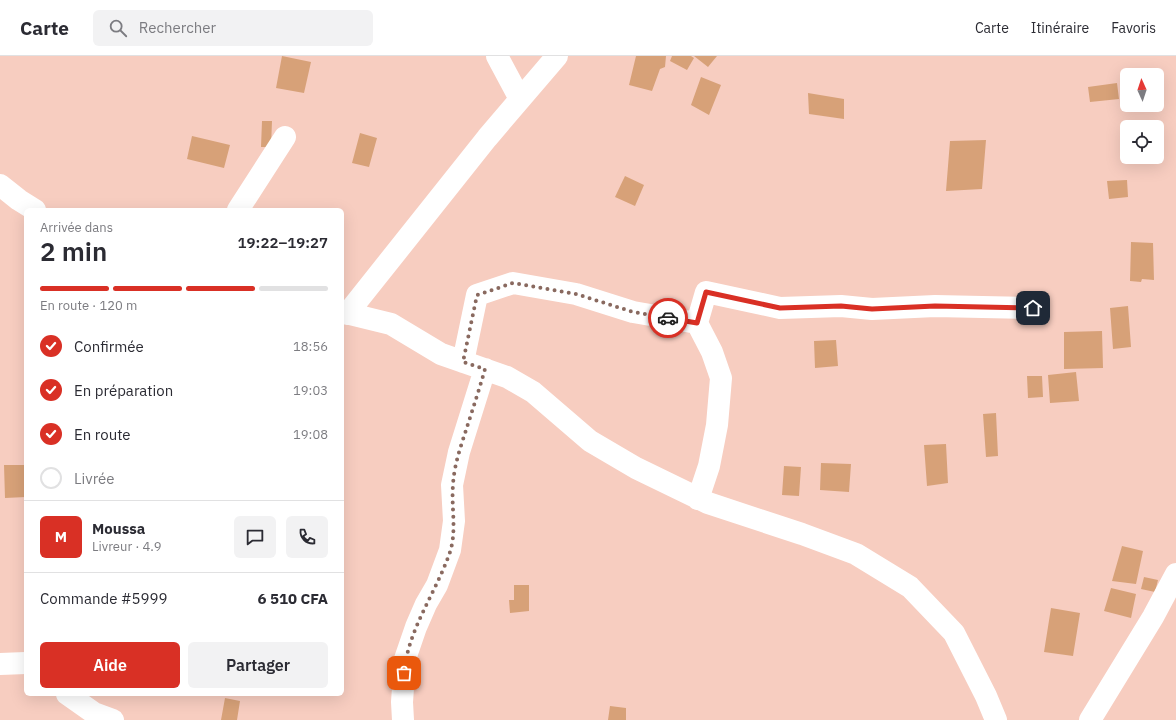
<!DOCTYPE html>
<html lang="fr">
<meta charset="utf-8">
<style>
:root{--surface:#fff;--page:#f2f2f3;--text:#2b2b33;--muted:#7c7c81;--line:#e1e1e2;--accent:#d93025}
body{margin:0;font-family:"IBM Plex Sans",sans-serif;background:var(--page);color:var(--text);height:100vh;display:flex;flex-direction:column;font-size:15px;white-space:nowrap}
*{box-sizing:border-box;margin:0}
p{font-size:13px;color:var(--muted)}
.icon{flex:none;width:22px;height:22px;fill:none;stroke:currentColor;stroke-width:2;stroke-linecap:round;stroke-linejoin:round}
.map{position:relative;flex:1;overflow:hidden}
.side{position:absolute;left:24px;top:152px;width:320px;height:488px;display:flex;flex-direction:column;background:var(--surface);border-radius:6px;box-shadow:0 4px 16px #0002}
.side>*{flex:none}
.needle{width:26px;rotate:357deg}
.fabs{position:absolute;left:1120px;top:12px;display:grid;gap:8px}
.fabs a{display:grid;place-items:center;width:44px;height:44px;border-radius:6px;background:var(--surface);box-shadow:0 4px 16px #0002;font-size:20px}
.pin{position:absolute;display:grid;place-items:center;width:34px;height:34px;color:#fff;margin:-17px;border-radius:8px;box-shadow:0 2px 6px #0006}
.courier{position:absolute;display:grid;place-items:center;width:40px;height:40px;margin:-20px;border:3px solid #d93025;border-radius:50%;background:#fff;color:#222;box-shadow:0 1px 5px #0007}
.headline em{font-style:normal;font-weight:600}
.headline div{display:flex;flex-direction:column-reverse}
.headline{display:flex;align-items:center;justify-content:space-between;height:68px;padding:0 16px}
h1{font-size:26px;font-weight:600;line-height:30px}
.bar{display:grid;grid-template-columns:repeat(4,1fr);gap:6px 4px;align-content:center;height:48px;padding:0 16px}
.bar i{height:5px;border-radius:3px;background:var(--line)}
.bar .current{background:var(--accent)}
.bar p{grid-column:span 4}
.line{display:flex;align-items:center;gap:10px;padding:0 16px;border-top:1px solid var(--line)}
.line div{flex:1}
.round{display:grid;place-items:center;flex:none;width:42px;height:42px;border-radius:6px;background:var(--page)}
ol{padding:0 16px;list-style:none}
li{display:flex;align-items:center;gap:12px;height:44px}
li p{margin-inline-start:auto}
li .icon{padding:4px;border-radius:50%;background:var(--accent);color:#fff;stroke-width:4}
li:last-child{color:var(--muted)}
li i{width:22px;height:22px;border:2px solid var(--line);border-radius:50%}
.button{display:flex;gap:8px;margin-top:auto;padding:8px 16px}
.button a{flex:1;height:46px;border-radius:6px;background:var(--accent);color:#fff;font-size:16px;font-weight:600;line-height:46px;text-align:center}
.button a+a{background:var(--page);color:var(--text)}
header{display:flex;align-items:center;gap:24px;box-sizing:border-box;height:56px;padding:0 20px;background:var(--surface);border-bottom:1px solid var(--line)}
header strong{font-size:19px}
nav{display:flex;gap:22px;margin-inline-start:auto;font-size:14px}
.search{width:280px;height:36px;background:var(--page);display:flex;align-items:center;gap:10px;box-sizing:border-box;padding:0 14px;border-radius:6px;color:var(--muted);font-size:15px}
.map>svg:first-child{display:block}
.building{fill:#d7a178}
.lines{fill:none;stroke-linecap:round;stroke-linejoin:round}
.minor{stroke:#fff;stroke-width:22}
.done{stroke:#89695f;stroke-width:4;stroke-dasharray:0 7.2}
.route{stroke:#d93025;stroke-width:5}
</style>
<header>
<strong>Carte</strong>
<div class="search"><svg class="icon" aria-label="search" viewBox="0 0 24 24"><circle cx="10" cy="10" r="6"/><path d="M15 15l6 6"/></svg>Rechercher</div>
<nav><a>Carte</a><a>Itinéraire</a><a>Favoris</a></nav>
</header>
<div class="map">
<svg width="1176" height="664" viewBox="0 0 1176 664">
<rect width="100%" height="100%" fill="#f7cdc0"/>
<path class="building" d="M282,0L311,6L304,37L276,32Z
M636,0H666L665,11L660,13L652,35L629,29Z
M672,0H691L694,2L687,14L670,5Z
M694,0H717L708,11Z
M701,21L721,29L709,59L691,49Z
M1117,27L1119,43L1090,46L1088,31Z
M808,37L844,43V63L809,58Z
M262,65H272L271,91H261Z
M360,77L377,82L369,111L352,107Z
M192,80L230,89L224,112L187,103Z
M986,84L982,133L946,135L950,85Z
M625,120L644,129L635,150L615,141Z
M1127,124L1128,141L1109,143L1107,125Z
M1131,186L1153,187L1154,224L1142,223L1141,226L1130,225Z
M1128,250L1131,291L1113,293L1110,252Z
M1102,275L1103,312L1064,313V276Z
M836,284L838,310L815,312L814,285Z
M1076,316L1079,345L1050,347L1048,319Z
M1027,320H1042L1043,341L1028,342Z
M996,357L998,400L986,401L983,358Z
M946,388L948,427L927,430L924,389Z
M821,407L851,408L849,436L820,434Z
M4,409H26V441L5,442Z
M784,410L801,411L799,440L782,439Z
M1122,490L1143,495L1136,528L1112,525Z
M1144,521L1158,524L1155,536L1141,533Z
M514,529H529V555L510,557L509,544H514Z
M1111,532L1136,538L1131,562L1104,555Z
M1051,552L1080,557L1073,600L1044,596Z
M225,642L240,645L237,664H221Z
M610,650L626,652V664H608Z"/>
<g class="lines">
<path class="minor" d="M497,0L520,43
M0,129L19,144L35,154
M238,154L285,81
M342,256L391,268L441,298L507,321L533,336L590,385L636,412L708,447L802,478L856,498L910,531L954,577L986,640L996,664
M347,258L487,82L557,0
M697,267L706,236L780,252L841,250L872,253L935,250L1033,252
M463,306L477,239L513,227L576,238L633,256L697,267L712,296L721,322L717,369L709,410L698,443
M0,608L26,607
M67,638L94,657L113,664
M403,664L402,646L405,603L416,571L426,548L437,529L450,494L454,465L452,429L459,396L485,313
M1090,664L1153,561L1176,518"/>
</g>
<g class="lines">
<path class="done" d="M404,617C408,573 436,537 450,496C457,474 451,451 453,429C454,408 462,387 468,368C474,349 480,331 485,313L463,306L477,239L513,227L576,238L633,256L668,262"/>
<path class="route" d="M668,262L697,267L706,236L780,252L841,250L872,253L935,250L1033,252"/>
</g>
</svg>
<div class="fabs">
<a><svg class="needle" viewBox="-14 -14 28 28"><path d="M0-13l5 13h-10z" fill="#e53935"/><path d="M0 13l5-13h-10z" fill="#7c7c81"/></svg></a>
<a><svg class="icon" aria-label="locate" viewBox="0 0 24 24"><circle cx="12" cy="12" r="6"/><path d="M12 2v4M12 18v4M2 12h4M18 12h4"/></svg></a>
</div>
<div class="pin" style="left:404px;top:617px;background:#ea580c"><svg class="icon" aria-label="bag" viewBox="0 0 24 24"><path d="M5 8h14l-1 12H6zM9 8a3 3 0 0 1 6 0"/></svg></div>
<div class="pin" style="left:1033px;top:252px;background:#1f2937"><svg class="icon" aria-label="home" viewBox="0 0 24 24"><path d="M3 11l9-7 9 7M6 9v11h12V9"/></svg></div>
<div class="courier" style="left:668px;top:262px"><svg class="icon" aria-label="car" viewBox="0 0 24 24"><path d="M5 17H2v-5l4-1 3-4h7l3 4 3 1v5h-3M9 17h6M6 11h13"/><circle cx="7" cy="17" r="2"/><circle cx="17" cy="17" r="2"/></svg></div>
<section class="side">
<div class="headline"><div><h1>2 min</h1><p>Arrivée dans</p></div><em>19:22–19:27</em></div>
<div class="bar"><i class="current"></i><i class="current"></i><i class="current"></i><i></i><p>En route · 120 m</p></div>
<ol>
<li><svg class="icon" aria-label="check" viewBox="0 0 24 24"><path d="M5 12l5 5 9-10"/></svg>Confirmée<p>18:56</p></li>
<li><svg class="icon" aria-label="check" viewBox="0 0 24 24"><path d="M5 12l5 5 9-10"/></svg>En préparation<p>19:03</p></li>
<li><svg class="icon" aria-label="check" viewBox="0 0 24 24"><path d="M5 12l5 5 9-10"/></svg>En route<p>19:08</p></li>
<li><i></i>Livrée</li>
</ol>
<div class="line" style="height:72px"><b class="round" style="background:var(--accent);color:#fff">M</b><div><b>Moussa</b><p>Livreur · 4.9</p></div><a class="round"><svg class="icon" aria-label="chat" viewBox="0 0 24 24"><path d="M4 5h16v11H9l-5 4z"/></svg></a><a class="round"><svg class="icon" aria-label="phone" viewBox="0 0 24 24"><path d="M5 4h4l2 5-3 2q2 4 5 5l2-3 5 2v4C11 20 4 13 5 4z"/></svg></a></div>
<div class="line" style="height:52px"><div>Commande #5999</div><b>6 510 CFA</b></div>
<div class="button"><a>Aide</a><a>Partager</a></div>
</section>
</div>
